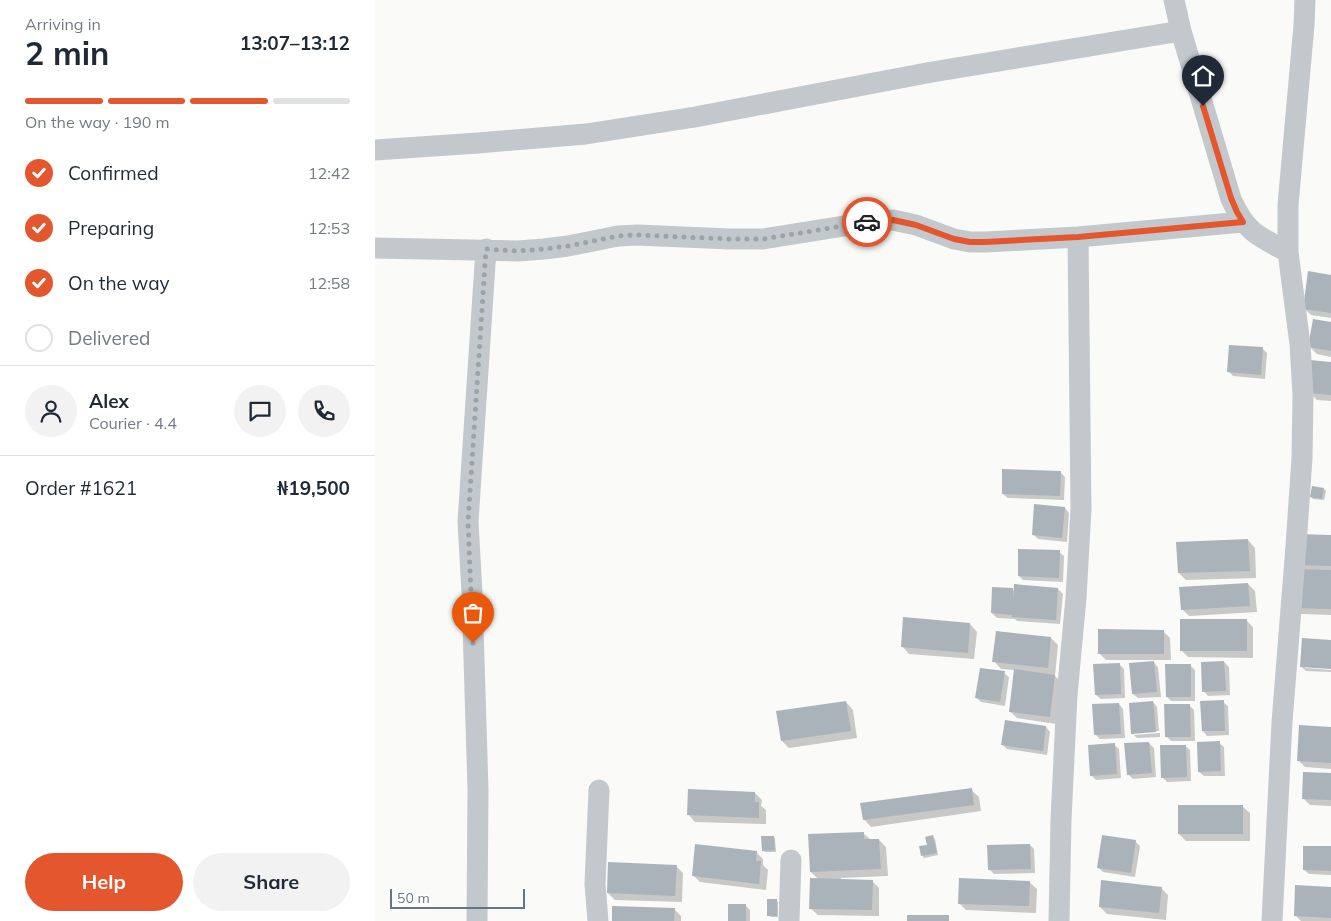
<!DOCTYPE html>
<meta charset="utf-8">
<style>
:root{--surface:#fff;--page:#f2f2f3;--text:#1f2937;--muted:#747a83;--line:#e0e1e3;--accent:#e4572e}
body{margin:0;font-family:Mulish,sans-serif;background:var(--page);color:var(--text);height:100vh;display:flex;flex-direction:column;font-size:19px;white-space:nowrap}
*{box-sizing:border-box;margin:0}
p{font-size:16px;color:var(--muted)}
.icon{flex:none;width:28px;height:28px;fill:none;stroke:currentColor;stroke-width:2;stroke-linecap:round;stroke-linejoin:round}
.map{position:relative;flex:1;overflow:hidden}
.panel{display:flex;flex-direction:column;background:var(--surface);width:375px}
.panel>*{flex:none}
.scale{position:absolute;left:15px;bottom:12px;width:135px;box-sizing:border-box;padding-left:5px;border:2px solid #657683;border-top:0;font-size:14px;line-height:18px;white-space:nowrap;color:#657683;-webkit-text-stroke:4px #fff;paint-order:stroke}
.pin{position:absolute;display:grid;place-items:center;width:42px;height:42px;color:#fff;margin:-51px -21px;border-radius:50% 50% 50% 0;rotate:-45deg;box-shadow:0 0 5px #0007}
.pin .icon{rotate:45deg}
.courier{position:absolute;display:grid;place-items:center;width:50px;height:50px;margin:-25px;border:4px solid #e4572e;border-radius:50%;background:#fff;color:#222;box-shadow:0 1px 6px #0007}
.overview em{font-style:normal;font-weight:700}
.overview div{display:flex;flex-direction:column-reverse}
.overview{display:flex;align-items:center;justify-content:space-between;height:85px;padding:0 25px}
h1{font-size:32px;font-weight:700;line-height:38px}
.bar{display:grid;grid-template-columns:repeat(4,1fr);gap:8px 5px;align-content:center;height:60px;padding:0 25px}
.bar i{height:6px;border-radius:4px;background:var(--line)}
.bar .current{background:var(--accent)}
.bar p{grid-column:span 4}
.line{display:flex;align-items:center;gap:12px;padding:0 25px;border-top:1px solid var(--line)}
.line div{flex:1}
.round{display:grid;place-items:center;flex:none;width:52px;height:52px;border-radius:26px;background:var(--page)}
ol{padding:0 25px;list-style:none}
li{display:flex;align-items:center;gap:15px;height:55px}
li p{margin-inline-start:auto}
li .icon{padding:5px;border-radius:50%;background:var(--accent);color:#fff;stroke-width:4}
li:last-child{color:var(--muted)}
li i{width:28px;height:28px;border:2px solid var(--line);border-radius:50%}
.primary-button{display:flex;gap:10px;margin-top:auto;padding:10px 25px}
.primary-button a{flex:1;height:58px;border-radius:30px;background:var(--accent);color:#fff;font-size:20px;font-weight:700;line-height:58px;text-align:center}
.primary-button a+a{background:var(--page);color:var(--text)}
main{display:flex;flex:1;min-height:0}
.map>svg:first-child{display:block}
.shadow{fill:#0003}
.building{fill:#aab3b9}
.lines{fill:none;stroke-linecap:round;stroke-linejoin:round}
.minor{stroke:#c3c8cc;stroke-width:21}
.done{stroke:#99a4ac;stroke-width:5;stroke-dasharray:0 9}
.route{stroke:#e4572e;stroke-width:6}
</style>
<main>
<section class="panel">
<div class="overview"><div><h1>2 min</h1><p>Arriving in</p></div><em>13:07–13:12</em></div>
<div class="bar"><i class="current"></i><i class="current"></i><i class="current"></i><i></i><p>On the way · 190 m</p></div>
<ol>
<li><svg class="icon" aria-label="check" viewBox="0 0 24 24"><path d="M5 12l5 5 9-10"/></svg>Confirmed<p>12:42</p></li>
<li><svg class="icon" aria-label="check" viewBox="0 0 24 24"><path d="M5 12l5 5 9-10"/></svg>Preparing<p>12:53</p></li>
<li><svg class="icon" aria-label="check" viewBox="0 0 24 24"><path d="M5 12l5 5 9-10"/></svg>On the way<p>12:58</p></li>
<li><i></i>Delivered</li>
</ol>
<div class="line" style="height:90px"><a class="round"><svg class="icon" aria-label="person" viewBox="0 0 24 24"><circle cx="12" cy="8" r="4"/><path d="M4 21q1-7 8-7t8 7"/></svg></a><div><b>Alex</b><p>Courier · 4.4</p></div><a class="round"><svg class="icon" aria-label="chat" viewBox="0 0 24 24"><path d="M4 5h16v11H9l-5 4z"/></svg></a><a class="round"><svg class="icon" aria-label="phone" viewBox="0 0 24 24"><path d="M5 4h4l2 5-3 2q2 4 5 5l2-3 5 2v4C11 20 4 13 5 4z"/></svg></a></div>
<div class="line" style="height:65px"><div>Order #1621</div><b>₦19,500</b></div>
<div class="primary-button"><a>Help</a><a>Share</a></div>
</section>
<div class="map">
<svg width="956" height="921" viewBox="0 0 956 921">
<rect width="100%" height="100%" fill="#fafaf8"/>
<path class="shadow" d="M956,276V318L936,315L929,308Z
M956,323V357L942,354L935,347Z
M887,348L892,353L890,379L858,376L854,372Z
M956,363V401L942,400L935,393Z
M685,472L690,477L689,500L633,498L628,494Z
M949,489L951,491L949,500L938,499L936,497Z
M690,508L694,513L692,542L663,539L658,534Z
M956,537V615L927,614L920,607L923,564Z
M873,540L880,548L881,578L811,580L804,573Z
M684,552L689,556L688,582L648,580L644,576Z
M873,584L880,591L882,612L814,616L807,609Z
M637,589L640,592L683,589L688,594L685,624L642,621L640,619L622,618L617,613Z
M871,620L878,627V658L813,657L806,650Z
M595,624L602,632L599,659L534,654L527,646Z
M788,631L795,638L796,660H731L724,653Z
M676,638L683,645L680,676L687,683L681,724L642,718L635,711L640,670L626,669L619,661Z
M956,641V667L930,666V668L956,670V672L931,671L926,666Z
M849,662L854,667L855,695L833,696L829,691Z
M779,663L783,667L786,697L763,698L758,694Z
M744,664L749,669L750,698L726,699L721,695Z
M815,665L820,670V701H796L792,697Z
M629,673L634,677L630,706L606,702L601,697Z
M471,702L478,710L482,738L414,748L407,741Z
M778,702L782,707L784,731L759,733V735L785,733V737L762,738L757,733Z
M848,702L853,706L854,735L832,736L828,731Z
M744,704L748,709L750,738L725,739L720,734Z
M814,705L819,710L820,741H796L791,736Z
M671,727L675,732L672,755L632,749L627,744Z
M956,729V769L930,767L923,760Z
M774,743L779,748L781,777L758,779L753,774Z
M844,743L849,747L850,776H829L824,772Z
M739,745L744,749L746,778L721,780L716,775Z
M810,746L815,750L816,781L792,782L787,777Z
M956,774V806L935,805L928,798Z
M596,790L604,797L606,811L496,827L489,819Z
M380,793L387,800L386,806L391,810V824L320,822L313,814Z
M867,806L875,813V841H811L804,834Z
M488,833L496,840H504L511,847L513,876L466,878V880L497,881L504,888V916L443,915L435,908L444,880L436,872Z
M399,837L400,839L401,852H390L388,850Z
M558,837L560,839L563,855L549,858L548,856Z
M760,841L765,846L760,877L728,872L723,867Z
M655,845L659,849L660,873L619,874L615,870Z
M956,848V875L934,874L929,870Z
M381,852L388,859V865L393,870L391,890L325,882L318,875Z
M301,866L308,873L307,902L240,900L233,893Z
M654,882L662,889L661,913L591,910L584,903Z
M786,888L793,895L791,920L732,914L725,907Z
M956,888V921H926L920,915Z
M401,900L403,902V917H396L394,915Z
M370,905L375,910V921H354Z
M299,909L306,916V921H238Z"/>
<path class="building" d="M933,271L956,275V313L928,309Z
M938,319L956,322V351L933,347Z
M854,345L888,347L886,375L852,372Z
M935,360L956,362V395L933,393Z
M627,469L686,471L685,496L627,494Z
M937,486L949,488L947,499L935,497Z
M659,504L690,507L687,538L657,535Z
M922,534L956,535V566L922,565Z
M873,539L875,571L803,573L801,542Z
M643,549L685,550L684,578L643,576Z
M920,569L956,570V609L919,608Z
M873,583L875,606L806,610L804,587Z
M639,584L683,588L681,620L637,617V615L616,613L617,587L638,588V602Z
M528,617L595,623L593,653L526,647Z
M805,619H872V651H805Z
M723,629L789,630V654H723Z
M621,631L676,637L673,668L617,662Z
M927,638L956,640V669L925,667Z
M779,661L782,692L757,694L754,663Z
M849,661L851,691L827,692L826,662Z
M745,663L746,694L720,695L718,664Z
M790,664H816V697H791Z
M605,668L630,671L625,702L600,698Z
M639,669L680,675L675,717L634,712Z
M849,700L850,731H827L825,701Z
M471,701L476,731L406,741L401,711Z
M778,701L781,732L756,734L754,703Z
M744,703L746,734L719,735L717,704Z
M789,704H815L816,737H790Z
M630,720L671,726L668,751L626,745Z
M924,725L956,727V763L922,761Z
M845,741L846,771L823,772L822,742Z
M774,742L777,773L752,775L749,743Z
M740,743L742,774L715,776L713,745Z
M785,745H811L812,777L786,778Z
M928,772L956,773V800L927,799Z
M597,788L599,805L488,820L485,803Z
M313,789L380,792V802H384V818L312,815Z
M803,805H868V834H803Z
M489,832V839H504L506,869L435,872L433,834Z
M558,835L562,853L546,856L544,846L552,845L550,837Z
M727,835L761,840L756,873L722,868Z
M386,836H399L400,850L387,851Z
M320,844L382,851L381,861H386L384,884L317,876Z
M655,844L656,869L613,870L612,845Z
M928,846H956V871L928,870Z
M233,862L302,865L300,896L232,893Z
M435,878L498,880L497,910L434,909Z
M584,878L655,881L654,906L583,904Z
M726,880L787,887L784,913L724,907Z
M920,885L956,887V918L919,916Z
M392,899H402V916H392Z
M353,904H371V921H353Z
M237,906L300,908L299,921H237Z
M532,915H574V921H532Z"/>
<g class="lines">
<path class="minor" d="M799,0L806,31L856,199C871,232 882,236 913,252
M0,150L103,143L211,134L320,117L557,72L806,31
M0,248L143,251L169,249L193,246L243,236L262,235L355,239H388L494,222L518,220L541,225L579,239L595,242H611L703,237L868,222
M102,921L103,790L97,593L93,522L111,249
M223,921L220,884L224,790
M414,921L416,860
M684,921L686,820L692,695L701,598L706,509L703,237
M897,921L907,722L921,546L927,458L928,395L925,344L913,252V205L929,25L930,0"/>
</g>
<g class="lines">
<path class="done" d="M98,643L93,522L111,249L143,251L169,249L193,246L243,236L262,235L355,239H388L492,222"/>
<path class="route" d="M492,222L518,220L541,225L579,239L595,242H611L703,237L868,222L862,212L856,198L828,106"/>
</g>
</svg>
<div class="scale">50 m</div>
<div class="pin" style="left:98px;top:643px;background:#ea580c"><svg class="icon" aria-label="bag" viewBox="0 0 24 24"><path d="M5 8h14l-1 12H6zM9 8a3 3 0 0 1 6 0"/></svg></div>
<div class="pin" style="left:828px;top:106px;background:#1f2937"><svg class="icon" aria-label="home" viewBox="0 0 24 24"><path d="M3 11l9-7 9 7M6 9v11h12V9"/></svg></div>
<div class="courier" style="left:492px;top:222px"><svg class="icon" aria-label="car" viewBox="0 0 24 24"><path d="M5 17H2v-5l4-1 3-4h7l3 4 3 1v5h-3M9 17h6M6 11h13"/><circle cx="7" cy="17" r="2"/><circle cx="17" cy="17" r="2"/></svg></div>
</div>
</main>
